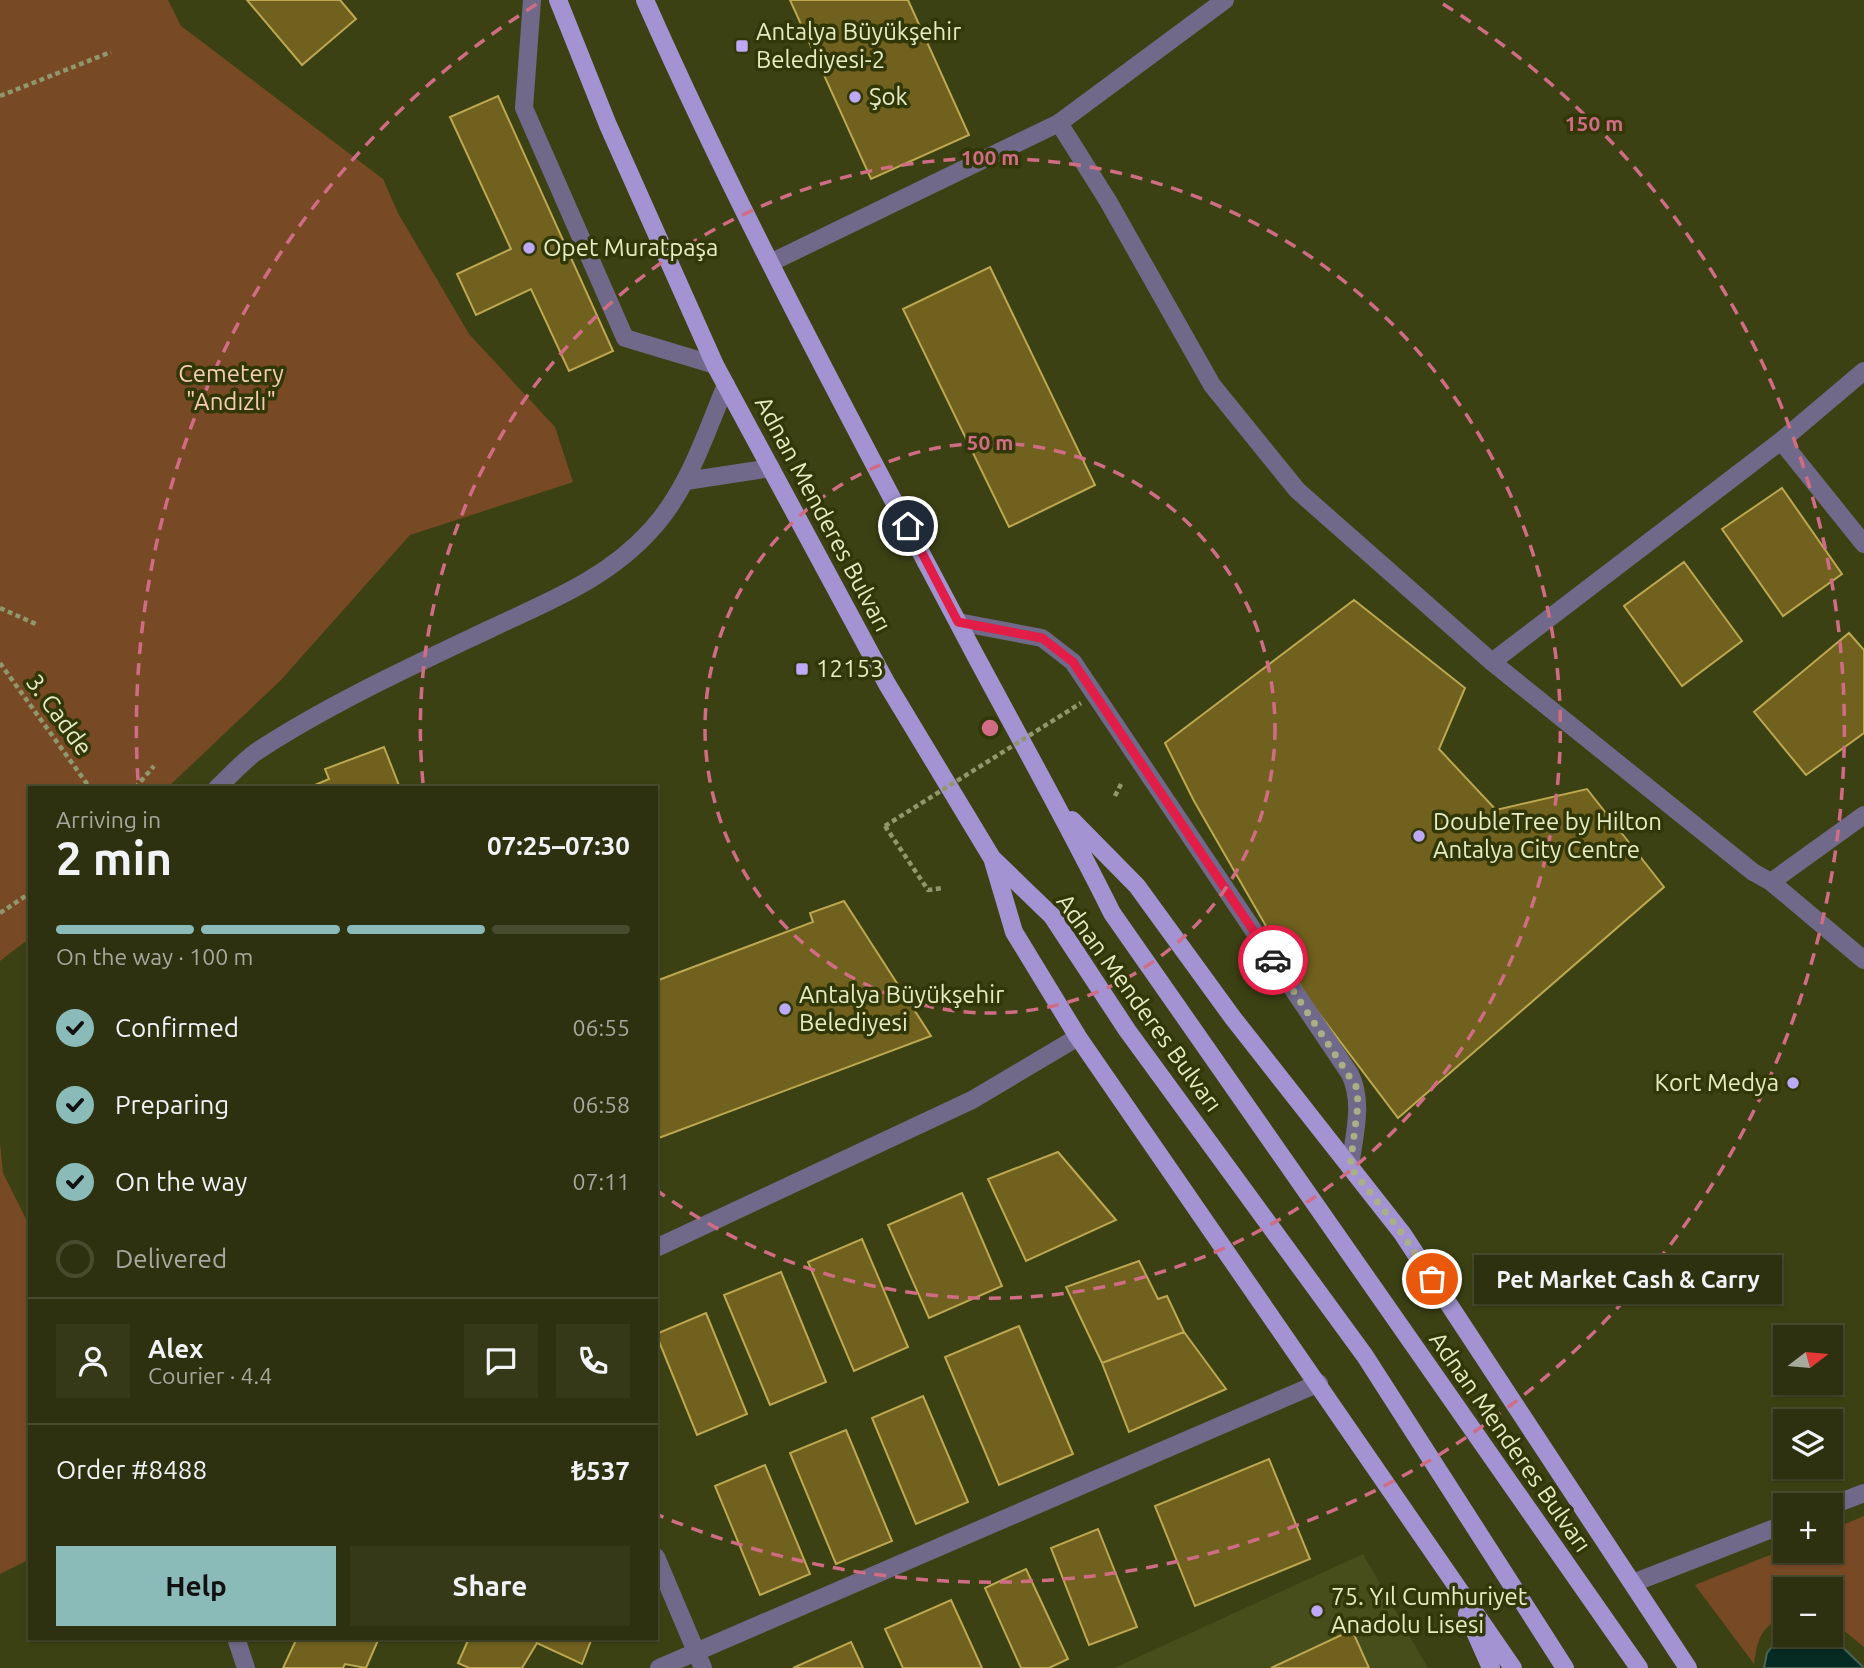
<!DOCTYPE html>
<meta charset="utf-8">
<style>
:root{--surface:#2d310f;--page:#353918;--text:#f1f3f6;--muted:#a7a99e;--line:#484c2f;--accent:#8bbbb9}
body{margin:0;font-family:Ubuntu,sans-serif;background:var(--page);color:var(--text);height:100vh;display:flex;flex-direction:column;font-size:26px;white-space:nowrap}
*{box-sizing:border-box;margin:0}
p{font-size:23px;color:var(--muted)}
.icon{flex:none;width:38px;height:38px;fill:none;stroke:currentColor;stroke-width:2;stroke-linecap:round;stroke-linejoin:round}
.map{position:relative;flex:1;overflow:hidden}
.sheet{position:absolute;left:28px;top:786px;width:630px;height:854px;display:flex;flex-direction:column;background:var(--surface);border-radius:0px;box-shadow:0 2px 5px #0004,0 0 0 2px var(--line)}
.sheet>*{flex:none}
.needle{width:46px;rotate:74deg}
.controls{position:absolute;left:1773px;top:1325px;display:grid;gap:14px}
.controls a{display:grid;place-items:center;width:70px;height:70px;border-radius:0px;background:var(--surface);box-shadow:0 2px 5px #0004,0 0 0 2px var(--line);font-size:35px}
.pin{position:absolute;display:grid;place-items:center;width:60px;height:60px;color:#fff;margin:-30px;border:4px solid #fff;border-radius:50%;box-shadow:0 2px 7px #0007}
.courier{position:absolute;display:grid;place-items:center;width:70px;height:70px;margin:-35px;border:5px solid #e11d48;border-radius:50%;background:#fff;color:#222;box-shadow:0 2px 9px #0007}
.bubble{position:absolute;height:49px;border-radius:0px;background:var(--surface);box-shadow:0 2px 5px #0004,0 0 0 2px var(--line);font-size:23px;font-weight:700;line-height:49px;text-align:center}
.overview em{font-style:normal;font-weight:700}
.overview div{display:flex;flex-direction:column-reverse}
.overview{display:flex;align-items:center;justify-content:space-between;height:119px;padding:0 28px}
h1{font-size:46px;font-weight:700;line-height:52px}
.bar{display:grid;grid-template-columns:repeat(4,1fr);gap:10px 7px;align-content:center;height:84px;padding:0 28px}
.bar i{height:9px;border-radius:5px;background:var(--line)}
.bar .current{background:var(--accent)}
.bar p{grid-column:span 4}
.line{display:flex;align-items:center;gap:18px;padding:0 28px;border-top:2px solid var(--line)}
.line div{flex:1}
.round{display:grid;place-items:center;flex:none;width:74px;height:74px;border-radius:0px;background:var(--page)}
ol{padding:0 28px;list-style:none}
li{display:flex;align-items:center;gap:21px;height:77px}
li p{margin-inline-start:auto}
li .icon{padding:7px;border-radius:50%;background:var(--accent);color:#111;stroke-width:4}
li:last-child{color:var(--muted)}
li i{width:38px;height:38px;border:4px solid var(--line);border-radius:50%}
.cta{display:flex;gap:14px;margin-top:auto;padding:14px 28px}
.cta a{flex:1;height:80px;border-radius:0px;background:var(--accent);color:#111;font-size:28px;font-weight:700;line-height:80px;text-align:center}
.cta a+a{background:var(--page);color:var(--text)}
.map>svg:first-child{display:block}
.built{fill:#474d1b}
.green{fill:#784925}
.water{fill:#052b23;stroke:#486553;stroke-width:2}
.building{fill:#71611e;stroke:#bda851;stroke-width:2}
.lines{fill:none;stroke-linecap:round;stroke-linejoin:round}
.path{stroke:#91976c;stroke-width:4.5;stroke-dasharray:5 3.5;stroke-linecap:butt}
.service{stroke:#716989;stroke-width:18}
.minor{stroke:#716989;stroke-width:18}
.tertiary{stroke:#716989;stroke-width:18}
.primary{stroke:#a393d2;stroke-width:18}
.path-bridge{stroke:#91976c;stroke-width:4.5;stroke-dasharray:5 3.5;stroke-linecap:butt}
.done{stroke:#aab086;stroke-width:7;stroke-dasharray:0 12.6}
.route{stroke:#e11d48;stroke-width:9}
.ring{fill:none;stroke:#d06d85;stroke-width:3.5;stroke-dasharray:12 9}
.poi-dot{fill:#bda9f5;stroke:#323708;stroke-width:2.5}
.labels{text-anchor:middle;stroke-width:7;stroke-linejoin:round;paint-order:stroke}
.poi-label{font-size:24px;fill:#e5ecc3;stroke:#323708;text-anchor:start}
.park-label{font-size:24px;fill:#f4cdb3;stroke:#323708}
.street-label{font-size:24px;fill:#e5ecc3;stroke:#323708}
.centre{fill:#d06d85;stroke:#323708;stroke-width:3.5}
.ring-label{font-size:21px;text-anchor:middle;font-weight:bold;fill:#d06d85;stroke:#323708;stroke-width:7;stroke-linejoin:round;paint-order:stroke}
</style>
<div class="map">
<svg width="1864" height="1668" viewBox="0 0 1864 1668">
<rect width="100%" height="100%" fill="#3c4114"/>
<path class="built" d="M1363,1554L1428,1668H1114Z"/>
<path class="green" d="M0,0H168L181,26L383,179L398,213L469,334L555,427L573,482L410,535L280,681L168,787L30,788V938L0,961Z
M0,1143L3,1173L30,1227V1559L0,1574Z
M1864,1516V1647L1831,1620L1830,1589H1785V1616C1760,1628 1758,1638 1754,1664L1695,1585L1785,1549L1830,1550L1831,1530Z"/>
<path class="water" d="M1785,1630V1634L1830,1635L1864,1668H1764L1767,1653Z"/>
<path class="building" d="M247,0H340L356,19L302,65Z
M790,0H908L969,135L871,179Z
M498,96L613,351L569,371L531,289L476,315L457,274L511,249L450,117Z
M990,267L1095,485L1009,527L903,309Z
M1782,488L1842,574L1783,616L1722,529Z
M1684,562L1742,641L1682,686L1624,606Z
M1354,600L1465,688L1439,749L1496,810L1587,789L1664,887L1398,1118L1308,999L1194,801L1165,743Z
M1849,633L1864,650V733L1806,775L1754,712Z
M384,747L400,788H308L329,779L325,769Z
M844,901L931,1036L656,1139V981L813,922L810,913Z
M1058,1152L1116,1220L1026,1261L988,1179Z
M962,1193L1002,1286L929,1318L888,1225Z
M862,1239L908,1347L854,1371L808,1262Z
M1139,1261L1158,1299L1167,1296L1184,1332L1102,1363L1066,1287Z
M781,1272L826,1382L770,1405L724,1295Z
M706,1313L747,1414L697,1435L656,1334Z
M1019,1326L1073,1454L999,1485L945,1357Z
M1184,1332L1226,1389L1129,1432L1102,1363Z
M923,1396L968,1502L916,1524L872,1418Z
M846,1430L892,1541L836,1564L790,1453Z
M1269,1459L1310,1559L1195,1606L1155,1506Z
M765,1465L810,1574L760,1595L715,1486Z
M1098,1529L1137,1627L1089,1645L1051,1548Z
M1026,1569L1068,1659L1049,1668H1021L985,1588Z
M951,1600L982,1668H903L885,1629Z
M1352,1630L1369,1668H1271Z
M297,1638H379L366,1668L345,1664L343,1668H283Z
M469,1638H592L582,1664L537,1643L522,1668H469L458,1663Z
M851,1642L863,1668H793Z"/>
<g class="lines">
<path class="path" d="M0,96L111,52
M0,608L38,625
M0,663L90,788
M135,788L154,766
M1115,796L1121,784
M885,826L928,890L943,888
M0,913L30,893"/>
<path class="service" d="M532,0L524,108L625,338L715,365
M1059,123L1225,0
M686,481L771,468
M958,622L1042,638L1073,662L1350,1074C1364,1103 1354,1135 1350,1167
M217,788C230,776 242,762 256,752C329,704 412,666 490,629C549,601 607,579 651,530C688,490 705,435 726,385"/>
<path class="minor" d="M772,262L1059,123L1108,201L1212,385L1297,490L1492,662L1753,872L1771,882L1864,960
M1781,441L1864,544
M1492,662L1781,441L1864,371
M1771,882L1864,815
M656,1248L972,1100L1078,1037
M656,1557L703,1668
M236,1638L246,1668
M659,1668L1319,1383"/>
<path class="tertiary" d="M1830,1506L1864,1493
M1633,1583L1785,1524"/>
<path class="primary" d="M558,0L608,125L715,365L887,684L992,858L1052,916L1127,1030L1365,1356L1565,1668
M645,0C743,222 860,437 973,651C1020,739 1068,824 1112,913L1639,1668
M1072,820L1137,886L1233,1018L1402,1233L1688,1668
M993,861L1014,932L1078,1037L1513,1668
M1467,1614L1491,1668"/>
<path class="path-bridge" d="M885,826L1081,703"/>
</g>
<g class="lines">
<path class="done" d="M1273,960L1357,1088L1358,1105L1350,1167L1402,1233L1432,1279"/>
<path class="route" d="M908,526L958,622L1042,638L1073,662L1273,960"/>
</g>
<g class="ring">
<circle cx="990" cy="728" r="285"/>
<path d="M423 783A570 570 0 1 1 659 1192"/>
<path d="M138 780A854 854 0 0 1 537 4M1443 4A854 854 0 0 1 656 1514"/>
</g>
<g class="poi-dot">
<rect x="735" y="39" width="14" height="14" rx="3.5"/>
<circle cx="855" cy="97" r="7"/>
<circle cx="529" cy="248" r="7"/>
<rect x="795" y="662" width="14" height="14" rx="3.5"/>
<circle cx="1419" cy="836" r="7"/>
<circle cx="785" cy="1009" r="7"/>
<circle cx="1793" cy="1083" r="7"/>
<circle cx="1317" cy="1611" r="7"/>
</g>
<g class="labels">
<g class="poi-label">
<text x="756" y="40">Antalya Büyükşehir<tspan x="756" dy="28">Belediyesi-2</tspan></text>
<text x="869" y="105">Şok</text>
<text x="543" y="256">Opet Muratpaşa</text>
<text x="816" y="677">12153</text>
<text x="1433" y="830">DoubleTree by Hilton<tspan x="1433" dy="28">Antalya City Centre</tspan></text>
<text x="799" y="1003">Antalya Büyükşehir<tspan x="799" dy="28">Belediyesi</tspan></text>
<text x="1779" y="1091" text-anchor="end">Kort Medya</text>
<text x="1331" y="1605">75. Yıl Cumhuriyet<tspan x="1331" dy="28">Anadolu Lisesi</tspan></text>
</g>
<g class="park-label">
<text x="231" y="382">Cemetery<tspan x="231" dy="28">"Andızlı"</tspan></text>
</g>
<g class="street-label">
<text transform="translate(823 514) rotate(62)" y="8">Adnan Menderes Bulvarı</text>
<text transform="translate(59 715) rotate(54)" y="8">3. Cadde</text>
<text transform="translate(1139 1003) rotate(54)" y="8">Adnan Menderes Bulvarı</text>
<text transform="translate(1510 1442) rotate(55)" y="8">Adnan Menderes Bulvarı</text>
</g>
</g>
<circle cx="990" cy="728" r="10" class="centre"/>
<g class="ring-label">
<text x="1594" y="131">150 m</text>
<text x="990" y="165">100 m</text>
<text x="990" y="450">50 m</text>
</g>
</svg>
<div class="controls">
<a><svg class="needle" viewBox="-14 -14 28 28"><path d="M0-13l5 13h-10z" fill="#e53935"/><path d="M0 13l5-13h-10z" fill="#a7a99e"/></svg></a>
<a><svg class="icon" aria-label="layers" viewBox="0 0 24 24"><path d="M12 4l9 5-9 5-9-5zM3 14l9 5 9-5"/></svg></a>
<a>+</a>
<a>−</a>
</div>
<div class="pin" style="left:1432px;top:1279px;background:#ea580c"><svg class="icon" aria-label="bag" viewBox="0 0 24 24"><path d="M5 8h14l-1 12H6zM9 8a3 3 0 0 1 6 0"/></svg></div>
<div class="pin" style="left:908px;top:526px;background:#1f2937"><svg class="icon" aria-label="home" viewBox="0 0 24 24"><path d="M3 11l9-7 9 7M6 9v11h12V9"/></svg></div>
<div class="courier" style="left:1273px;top:960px"><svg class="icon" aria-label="car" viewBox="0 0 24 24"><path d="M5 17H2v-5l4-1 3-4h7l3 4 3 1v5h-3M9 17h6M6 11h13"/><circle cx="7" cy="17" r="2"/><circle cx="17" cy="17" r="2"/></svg></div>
<div class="bubble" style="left:1474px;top:1255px;width:308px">Pet Market Cash &amp; Carry</div>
<section class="sheet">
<div class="overview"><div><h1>2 min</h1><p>Arriving in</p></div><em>07:25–07:30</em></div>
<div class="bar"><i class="current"></i><i class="current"></i><i class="current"></i><i></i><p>On the way · 100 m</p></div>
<ol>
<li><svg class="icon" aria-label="check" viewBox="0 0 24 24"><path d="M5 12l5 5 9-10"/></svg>Confirmed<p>06:55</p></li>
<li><svg class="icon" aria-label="check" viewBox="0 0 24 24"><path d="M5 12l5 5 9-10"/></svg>Preparing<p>06:58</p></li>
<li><svg class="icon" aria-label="check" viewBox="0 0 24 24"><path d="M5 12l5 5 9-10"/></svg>On the way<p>07:11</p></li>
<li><i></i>Delivered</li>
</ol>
<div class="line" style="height:126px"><a class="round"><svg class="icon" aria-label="person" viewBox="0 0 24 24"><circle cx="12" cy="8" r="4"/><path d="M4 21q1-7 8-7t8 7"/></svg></a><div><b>Alex</b><p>Courier · 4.4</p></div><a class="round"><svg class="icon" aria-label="chat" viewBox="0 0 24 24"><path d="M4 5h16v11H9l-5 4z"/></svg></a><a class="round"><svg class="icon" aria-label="phone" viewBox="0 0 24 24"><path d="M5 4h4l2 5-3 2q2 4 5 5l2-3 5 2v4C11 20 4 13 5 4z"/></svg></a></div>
<div class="line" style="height:91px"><div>Order #8488</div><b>₺537</b></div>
<div class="cta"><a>Help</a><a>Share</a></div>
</section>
</div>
